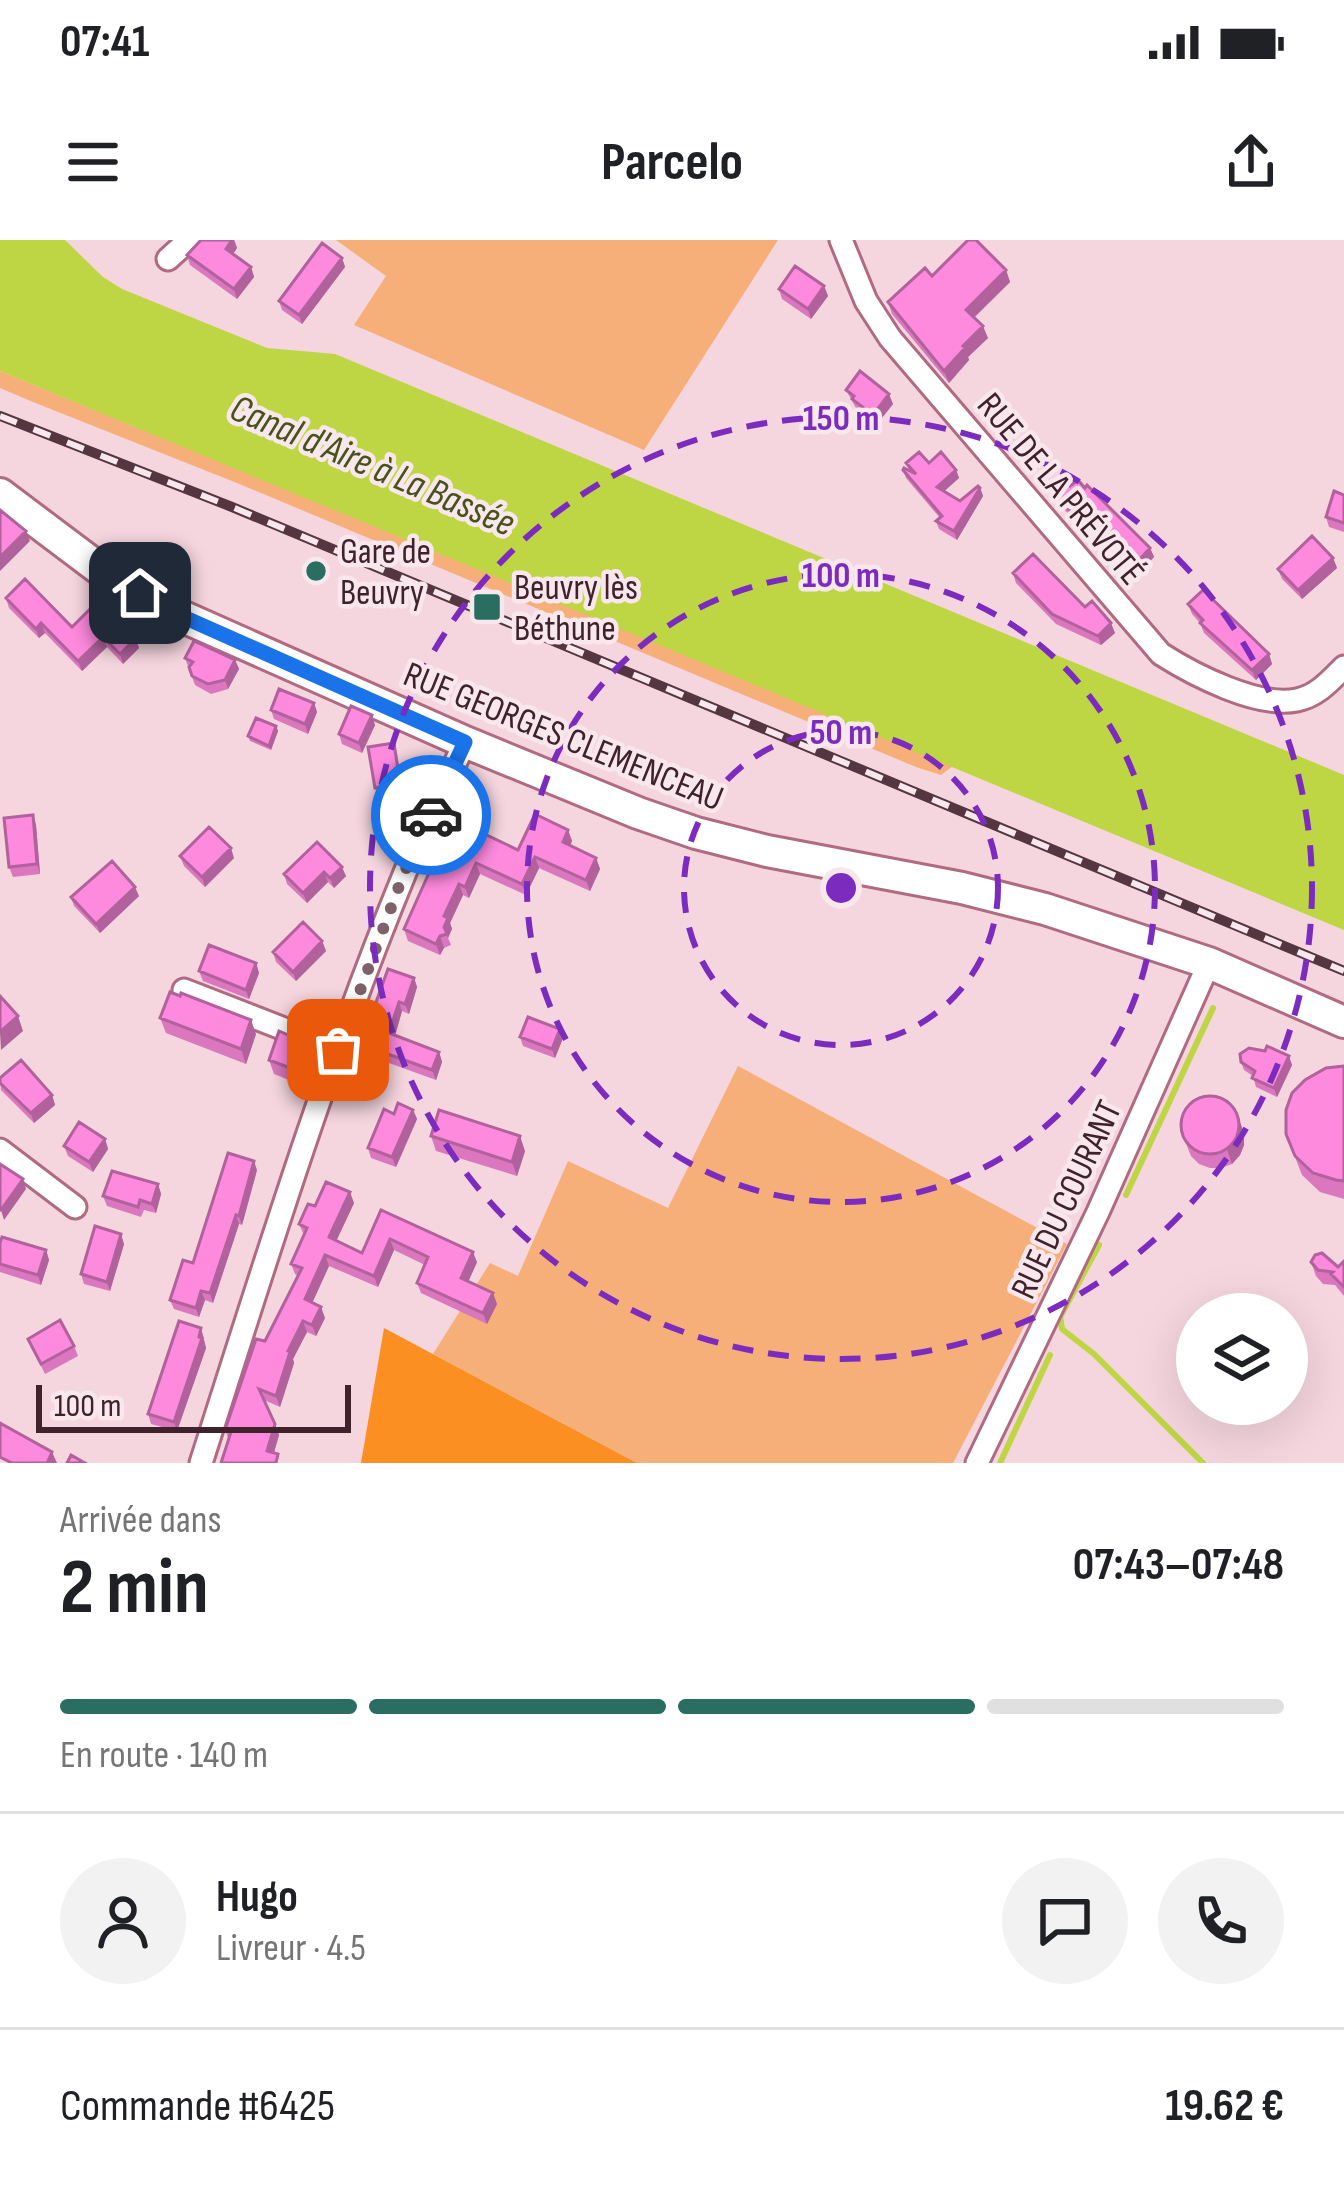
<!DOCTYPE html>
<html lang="fr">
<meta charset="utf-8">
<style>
:root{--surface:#fff;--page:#f2f2f2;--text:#202124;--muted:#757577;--line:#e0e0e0;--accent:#2a6e61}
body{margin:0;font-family:"Sofia Sans Condensed",sans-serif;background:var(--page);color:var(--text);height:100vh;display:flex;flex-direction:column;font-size:45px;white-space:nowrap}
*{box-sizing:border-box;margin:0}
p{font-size:39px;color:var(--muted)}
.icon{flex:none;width:66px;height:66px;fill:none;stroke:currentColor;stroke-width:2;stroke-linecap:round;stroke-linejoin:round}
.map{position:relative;height:1223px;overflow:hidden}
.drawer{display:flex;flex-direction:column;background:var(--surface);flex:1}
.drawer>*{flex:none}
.buttons{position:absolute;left:1176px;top:1053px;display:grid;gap:24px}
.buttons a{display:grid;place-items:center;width:132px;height:132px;border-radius:50%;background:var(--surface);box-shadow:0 12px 48px #0002;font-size:60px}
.scale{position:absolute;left:36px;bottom:30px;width:315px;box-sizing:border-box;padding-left:12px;border:6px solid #3f222c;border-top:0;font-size:33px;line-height:42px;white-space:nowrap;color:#3f222c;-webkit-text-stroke:9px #f8e7ec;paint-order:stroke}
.pin{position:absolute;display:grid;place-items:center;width:102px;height:102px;color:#fff;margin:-51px;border-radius:24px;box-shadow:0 6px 18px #0006}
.courier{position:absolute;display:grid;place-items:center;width:120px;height:120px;margin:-60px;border:9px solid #1a73e8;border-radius:50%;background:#fff;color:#222;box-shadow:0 3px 15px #0007}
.headline em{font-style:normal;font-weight:700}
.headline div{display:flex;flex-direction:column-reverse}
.headline{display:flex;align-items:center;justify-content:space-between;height:204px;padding:0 60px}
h1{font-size:78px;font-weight:700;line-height:90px}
.bar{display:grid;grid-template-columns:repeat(4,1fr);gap:18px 12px;align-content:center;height:144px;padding:0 60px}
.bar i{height:15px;border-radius:9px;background:var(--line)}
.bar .selected{background:var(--accent)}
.bar p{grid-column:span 4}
.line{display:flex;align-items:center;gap:30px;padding:0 60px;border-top:3px solid var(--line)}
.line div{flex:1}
.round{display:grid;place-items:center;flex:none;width:126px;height:126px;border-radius:63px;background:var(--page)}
.status{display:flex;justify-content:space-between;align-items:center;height:84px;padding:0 60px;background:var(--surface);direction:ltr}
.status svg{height:33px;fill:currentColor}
header{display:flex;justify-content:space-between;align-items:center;height:156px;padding:0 60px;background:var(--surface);font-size:54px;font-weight:700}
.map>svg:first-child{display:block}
.green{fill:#f6af78}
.forest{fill:#fc8f22}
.water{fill:#bed643}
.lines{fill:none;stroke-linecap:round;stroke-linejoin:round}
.stream{stroke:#bed643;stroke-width:6}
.street-casing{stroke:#b06a82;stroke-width:27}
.secondary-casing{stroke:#b06a82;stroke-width:36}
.street{stroke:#fff;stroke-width:21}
.secondary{stroke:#fff;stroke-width:30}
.rail-casing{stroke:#543640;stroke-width:10}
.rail{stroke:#f8e7ec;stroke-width:6;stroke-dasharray:18;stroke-linecap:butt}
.wall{fill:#da77be}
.shaded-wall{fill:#b1619b}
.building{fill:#fd8add;stroke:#b1619b;stroke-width:3}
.done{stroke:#7f616a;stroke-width:12;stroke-dasharray:0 21.6}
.route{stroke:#1a73e8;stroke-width:15}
.ring{fill:none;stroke:#7b2cbf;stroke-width:6;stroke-dasharray:21 15}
.poi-dot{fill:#2a6e61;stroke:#f8e7ec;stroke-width:4.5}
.labels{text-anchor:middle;stroke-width:9;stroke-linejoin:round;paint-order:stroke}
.street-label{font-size:36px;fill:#3f222c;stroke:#f8e7ec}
.poi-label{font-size:36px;fill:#3f222c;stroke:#f8e7ec;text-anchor:start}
.water-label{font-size:39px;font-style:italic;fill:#48521a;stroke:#f8e7ec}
.centre{fill:#7b2cbf;stroke:#f8e7ec;stroke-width:6}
.ring-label{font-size:36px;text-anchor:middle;font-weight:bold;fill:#7b2cbf;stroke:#f8e7ec;stroke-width:9;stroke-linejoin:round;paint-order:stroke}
</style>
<div class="status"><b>07:41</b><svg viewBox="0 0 49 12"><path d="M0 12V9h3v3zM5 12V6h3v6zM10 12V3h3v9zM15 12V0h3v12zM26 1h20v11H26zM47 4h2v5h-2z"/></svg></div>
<header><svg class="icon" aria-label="menu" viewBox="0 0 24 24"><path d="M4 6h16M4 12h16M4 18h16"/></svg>Parcelo<svg class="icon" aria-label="share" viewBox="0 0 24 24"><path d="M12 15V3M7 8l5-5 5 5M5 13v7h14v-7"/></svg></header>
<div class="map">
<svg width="1344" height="1223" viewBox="0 0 1344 1223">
<rect width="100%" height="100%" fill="#f5d5de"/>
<path class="green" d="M336,0H778L644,210L354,85L386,36Z
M0,131L953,526L941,535L916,527L237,243L33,162L0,148Z
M738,826L1067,1004L953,1223H637L433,1114L490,1023L518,1036L568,921L668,968Z"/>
<path class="forest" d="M384,1088L637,1223H361Z"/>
<path class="water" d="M0,0H65L103,37L122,49L267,108L335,114L1344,535V690L0,131Z"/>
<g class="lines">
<path class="stream" d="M1126,955L1213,768
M1099,1005L1060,1077L1062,1089L1094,1114L1203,1223
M1000,1223L1050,1115"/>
<defs>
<path id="street" d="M841,0L866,61L890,98L1161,414C1194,435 1258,468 1297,460C1317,456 1330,441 1344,427
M168,19L189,0
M184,750L338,810
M0,910L75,967
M201,1223C264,1026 325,827 404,635C422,590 445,546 465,502
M977,1223L1098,972L1209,723"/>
<path id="secondary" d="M0,254L113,339L179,375L465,502L638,573L696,593L767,611L962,648L1045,669L1209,723L1344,782"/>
</defs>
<use href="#street" class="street-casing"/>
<use href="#secondary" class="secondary-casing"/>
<use href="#street" class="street"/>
<use href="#secondary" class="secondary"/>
<defs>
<path id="rail" d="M0,176L232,267L1344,731"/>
</defs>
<use href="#rail" class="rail-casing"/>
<use href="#rail" class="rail"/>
</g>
<path class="wall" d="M201,0H234L237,8L233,14L251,27L254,37L237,59L190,25L187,15Z
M342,18L345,27L302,84L282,70L279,61Z
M1006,30L1010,42L974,78L988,98L968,117L969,120L949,143L892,74L888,62L932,36Z
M824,46L828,56L811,79L782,59L779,49Z
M846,150L893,164L877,184L856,168Z
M906,223H929L956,230L959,238L944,251L960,261L980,248L983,256L957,300L939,289L936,281L940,278L906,238L903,230H909Z
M1070,246L1150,308L1154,317L1142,329L1091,278L1084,285L1077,277L1074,280L1053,257L1049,248Z
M1344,255V292L1329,287L1326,277Z
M1333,318L1337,328L1302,359L1282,339L1278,329Z
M1013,333L1085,367L1115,393L1101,405L1056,384L1016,343Z
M6,358L72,387L139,408L123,424L107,407L82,431L45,393L39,398L9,368Z
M1188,364L1269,414L1272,424L1256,440L1204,393L1200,383L1192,374Z
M185,418L235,420L239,429L228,449L211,454L195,445Z
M314,463L317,472L308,494L274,479L271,470Z
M375,485L362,513L342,504L339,494Z
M276,486L278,491L271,510L250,501L248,496Z
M394,503L397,513L404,554L379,558L375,548Z
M33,575L36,585L40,634L13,637L9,627Z
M453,579L518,610L568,590L572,601L570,606L596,618L600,629L590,651L539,628L526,655L480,634L469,658L463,655L450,683L452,689L448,698L451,705L444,708L440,715L408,701L404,689Z
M317,602L346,636L334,648L328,642L307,663L287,644L284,634Z
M180,616L234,618L205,647L184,626Z
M139,656L100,693L74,666L71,657Z
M322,701L326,711L296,741L276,722L273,712Z
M256,723L259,733L249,759L203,741L199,731Z
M414,738L417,747L409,774L402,771L395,795L439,812L442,822L436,840L353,810L349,800Z
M160,778L256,794L246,824L166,793Z
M560,789L563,798L555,818L523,806L520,797Z
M311,805L316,820L306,847L274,834L269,820Z
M1241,822L1292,825L1277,857L1256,847L1253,836L1244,830Z
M1344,826V959L1320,952L1302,935L1286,894Z
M0,838L52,855L55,865L34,883L1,850Z
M413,870L417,879L396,927L371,918L368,908L394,874Z
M1181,891L1244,893V905L1240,915L1232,924L1221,928H1210L1199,924L1191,916Z
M431,896L525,911L517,936L436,911Z
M105,899L108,909L93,932L68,916L64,906Z
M257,930L242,985L239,984L213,1063L205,1060L199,1077L174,1069L170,1060L193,1023Z
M158,944L161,954L156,973L144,970L141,977L107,966L103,956Z
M354,963L336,1001L362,1013L381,970L477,1022L468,1042L497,1064L487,1084L421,1053L417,1043L425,1025L394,1010L378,1047L329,1026L312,1063L325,1078L316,1096L307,1092L293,1119L294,1123L280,1167L264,1160L279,1195L274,1213L229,1200L225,1190L265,1101L298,1036L295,1034L291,1024L304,995L299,984L315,966Z
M0,1003L46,1010L49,1020L41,1045L0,1032Z
M124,1004L110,1051L84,1044L81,1034Z
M1344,1021V1056L1335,1045L1323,1044L1316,1036L1311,1022L1338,1027Z
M201,1088L206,1108L177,1191L151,1184L148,1174Z
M28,1099L74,1106L78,1116L45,1134Z"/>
<path class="shaded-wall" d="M232,0H234L237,8L230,18L226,9Z
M342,18L345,27L302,84L299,75Z
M251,27L254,37L237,59L234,49Z
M1006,30L1010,42L970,81L966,70Z
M824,46L828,56L811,79L808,69Z
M983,86L988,98L968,117L969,120L949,143L944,131L963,106Z
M889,154L893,164L877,184L873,175Z
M956,230L959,238L940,255L937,247Z
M980,248L983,256L957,300L954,291Z
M1088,269L1091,278L1084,285L1080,275Z
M26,291L30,301L0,331V317Z
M1150,308L1154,317L1142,329L1139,320Z
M1333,318L1337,328L1302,359L1298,350Z
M41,383L45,393L39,398L36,389Z
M1111,383L1115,393L1101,405L1098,396Z
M103,397L107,407L82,431L78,421Z
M136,398L139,408L123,424L120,414Z
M1269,414L1272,424L1256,440L1252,430Z
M235,420L239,429L228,449L225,440Z
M314,463L317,472L308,494L305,484Z
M372,475L375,485L362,513L359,503Z
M276,486L278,491L271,510L269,506Z
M33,575L36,585L40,634L37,624Z
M568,590L572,601L567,613L563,602Z
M231,608L234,618L205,647L202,637Z
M535,617L539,628L526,655L522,644Z
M596,618L600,629L590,651L586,640Z
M476,623L480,634L469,658L465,647Z
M342,627L346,636L334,648L330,638Z
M324,632L328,642L307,663L303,653Z
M459,644L463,655L450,683L452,689L448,698L444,687V676Z
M135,647L139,656L100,693L96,684Z
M440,696L444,708L440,715L436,704Z
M322,701L326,711L296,741L293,732Z
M256,723L259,733L249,759L246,750Z
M414,738L417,747L409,774L405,764Z
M399,762L402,771L393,803L389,793Z
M18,776L23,791L1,810L0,792Z
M251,780L256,794L246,824L241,809Z
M560,789L563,798L555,818L552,809Z
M311,805L316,820L306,847L301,832Z
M439,812L442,822L436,840L432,830Z
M1289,816L1292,825L1277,857L1274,848Z
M52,855L55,865L34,883L31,873Z
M413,870L417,879L396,927L392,917Z
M1239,879L1244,893V905L1240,915L1232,924L1227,909Z
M520,896L525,911L517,936L512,922Z
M105,899L108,909L93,932L89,922Z
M254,921L257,930L242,985L239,976Z
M23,939L26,949L4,980L1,970Z
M158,944L161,954L156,973L152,964Z
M350,952L354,963L333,1008L329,997Z
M236,975L239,984L213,1063L210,1053Z
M121,994L124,1004L110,1051L107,1042Z
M390,999L394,1010L378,1047L374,1036Z
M46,1010L49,1020L41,1045L38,1035Z
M473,1012L477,1022L465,1049L461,1038Z
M325,1015L329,1026L309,1070L305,1059Z
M201,1051L205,1060L199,1077L196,1068Z
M493,1053L497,1064L487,1084L483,1073Z
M321,1067L325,1078L316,1096L312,1085Z
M303,1081L307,1092L293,1119L294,1123L280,1167L276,1156L288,1111Z
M201,1088L206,1108L177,1191L174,1182Z
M275,1184L279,1195L271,1222L267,1211Z
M52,1212L57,1223H47Z"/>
<path class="building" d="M201,0H232L226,9L251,27L234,49L187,15Z
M968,0H976L1006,30L966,70L983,86L963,106L965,108L944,131L888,62L925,28L932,36Z
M322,3L342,18L299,75L279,61Z
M795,26L824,46L808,69L779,49Z
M860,131L889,154L873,175L852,159L854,156L846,150Z
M919,212L929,223L941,212L956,230L937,247L960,261L978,246L980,248L954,291L936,281L942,276L903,230L904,228L916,234L906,223Z
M1061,236L1070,246L1078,240L1085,248L1087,245L1150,308L1139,320L1088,269L1080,275L1074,268L1071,271L1049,248Z
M1334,251L1344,255V283L1326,277Z
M0,270L26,291L0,317Z
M1312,296L1333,318L1298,350L1278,329Z
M1033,314L1085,367L1092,361L1111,383L1098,396L1052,374L1013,333Z
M25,339L72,387L95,364L113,382L116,379L136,398L120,414L103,397L78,421L41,383L36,389L6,358Z
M1203,350L1269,414L1252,430L1200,383L1203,380L1188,364Z
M194,401L235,420L225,440L208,444L192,436L189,427L193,422L185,418Z
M279,449L314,463L305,484L271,470Z
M351,466L372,475L359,503L339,494Z
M256,478L276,486L269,506L248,496Z
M394,503L400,544L375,548L368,507Z
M535,574L568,590L563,602L596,618L586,640L535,617L522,644L476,623L465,647L459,644L444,676L448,678L444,687L447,694L440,696L436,704L404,689L453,579L518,610Z
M33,575L37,624L9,627L4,578Z
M209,587L231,608L202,637L180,616Z
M317,602L342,627L330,638L324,632L303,653L284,634Z
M112,621L135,647L96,684L71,657Z
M303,682L322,701L293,732L273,712Z
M209,705L256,723L246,750L199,731Z
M388,729L414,738L405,764L399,762L389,793L439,812L432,830L349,800L358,775L370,779Z
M170,752L180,756L181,753L251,780L241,809L160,778Z
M0,756L18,776L0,792Z
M528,777L560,789L552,809L520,797Z
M279,791L311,805L301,832L269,820Z
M1267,806L1289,816L1274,848L1252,838L1255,831L1241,822L1240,814L1249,808L1265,811Z
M21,820L52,855L31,873L0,843V838Z
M1344,826V941L1336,940L1313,933L1295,916L1286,894V870L1292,853L1305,840L1326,828Z
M1181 885a29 29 0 1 1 58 0a29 29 0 1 1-58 0Z
M398,863L413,870L392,917L368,908L384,869L394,874Z
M439,870L520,896L512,922L431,896Z
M79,882L105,899L89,922L64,906Z
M228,913L254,921L239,976L236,975L210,1053L201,1051L196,1068L170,1060L183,1020L193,1023Z
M0,924L23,939L1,970H0Z
M112,931L158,944L152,964L140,960L138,967L103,956Z
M326,942L350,952L329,997L362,1013L381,970L473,1012L461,1038L493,1053L483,1073L417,1043L428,1017L390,999L374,1036L325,1015L305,1059L321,1067L312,1085L303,1081L288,1111L290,1112L276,1156L259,1149L275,1184L267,1211L278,1214L276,1223H221L231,1192L225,1190L256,1099L265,1101L302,1028L291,1024L307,988L299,984L308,964L315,966Z
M95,986L121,994L107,1042L81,1034Z
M2,997L46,1010L38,1035L0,1024V1003Z
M1322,1013L1338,1027L1344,1021V1047L1331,1034L1333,1032L1318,1030L1311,1022L1315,1015Z
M60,1080L74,1106L41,1124L28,1099Z
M179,1081L201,1088L199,1097L202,1098L174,1182L148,1174Z
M0,1183L52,1212L47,1223H12L0,1217Z
M71,1215L85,1223H67Z"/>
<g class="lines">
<path class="done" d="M338,810L404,633L431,575"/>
<path class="route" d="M140,353L179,375L465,502L431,575"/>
</g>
<g class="ring">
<circle cx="841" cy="648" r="157"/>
<circle cx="841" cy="648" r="314"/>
<circle cx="841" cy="648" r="471"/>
</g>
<g class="poi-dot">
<circle cx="316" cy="331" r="12"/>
<rect x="472" y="352" width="30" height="30" rx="6"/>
</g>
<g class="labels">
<g class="street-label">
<text transform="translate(1062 248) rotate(50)" y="13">RUE DE LA PRÉVOTÉ</text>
<text transform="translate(564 495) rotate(22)" y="13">RUE GEORGES CLEMENCEAU</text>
<text transform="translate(1065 959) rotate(-65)" y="13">RUE DU COURANT</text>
</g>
<g class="poi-label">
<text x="340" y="323">Gare de<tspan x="340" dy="41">Beuvry</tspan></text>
<text x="514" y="359">Beuvry lès<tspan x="514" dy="41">Béthune</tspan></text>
</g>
<g class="water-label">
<text transform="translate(373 224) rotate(23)" y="14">Canal d'Aire à La Bassée</text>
</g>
</g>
<circle cx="841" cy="648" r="18" class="centre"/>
<g class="ring-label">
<text x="841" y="190">150 m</text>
<text x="841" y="347">100 m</text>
<text x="841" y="504">50 m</text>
</g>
</svg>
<div class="buttons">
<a><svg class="icon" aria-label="layers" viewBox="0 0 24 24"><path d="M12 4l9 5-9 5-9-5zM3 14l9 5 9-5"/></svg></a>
</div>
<div class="scale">100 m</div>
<div class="pin" style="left:338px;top:810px;background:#ea580c"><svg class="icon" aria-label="bag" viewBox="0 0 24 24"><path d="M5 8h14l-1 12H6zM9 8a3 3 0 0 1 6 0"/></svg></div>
<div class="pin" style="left:140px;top:353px;background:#1f2937"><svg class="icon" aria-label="home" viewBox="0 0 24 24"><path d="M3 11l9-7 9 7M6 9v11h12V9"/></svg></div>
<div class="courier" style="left:431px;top:575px"><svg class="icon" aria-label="car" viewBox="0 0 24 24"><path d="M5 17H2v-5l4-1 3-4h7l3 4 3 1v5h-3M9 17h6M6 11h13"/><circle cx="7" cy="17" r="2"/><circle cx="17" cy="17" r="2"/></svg></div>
</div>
<section class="drawer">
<div class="headline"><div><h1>2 min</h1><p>Arrivée dans</p></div><em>07:43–07:48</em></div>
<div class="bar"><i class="selected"></i><i class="selected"></i><i class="selected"></i><i></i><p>En route · 140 m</p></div>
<div class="line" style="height:216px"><a class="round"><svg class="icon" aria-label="person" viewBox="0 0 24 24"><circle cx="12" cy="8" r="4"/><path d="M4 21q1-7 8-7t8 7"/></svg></a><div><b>Hugo</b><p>Livreur · 4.5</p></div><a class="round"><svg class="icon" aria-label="chat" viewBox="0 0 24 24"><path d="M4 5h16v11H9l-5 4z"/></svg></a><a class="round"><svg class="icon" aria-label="phone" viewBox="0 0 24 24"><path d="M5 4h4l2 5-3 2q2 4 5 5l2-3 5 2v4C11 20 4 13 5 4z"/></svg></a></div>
<div class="line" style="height:156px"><div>Commande #6425</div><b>19.62 €</b></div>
</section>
